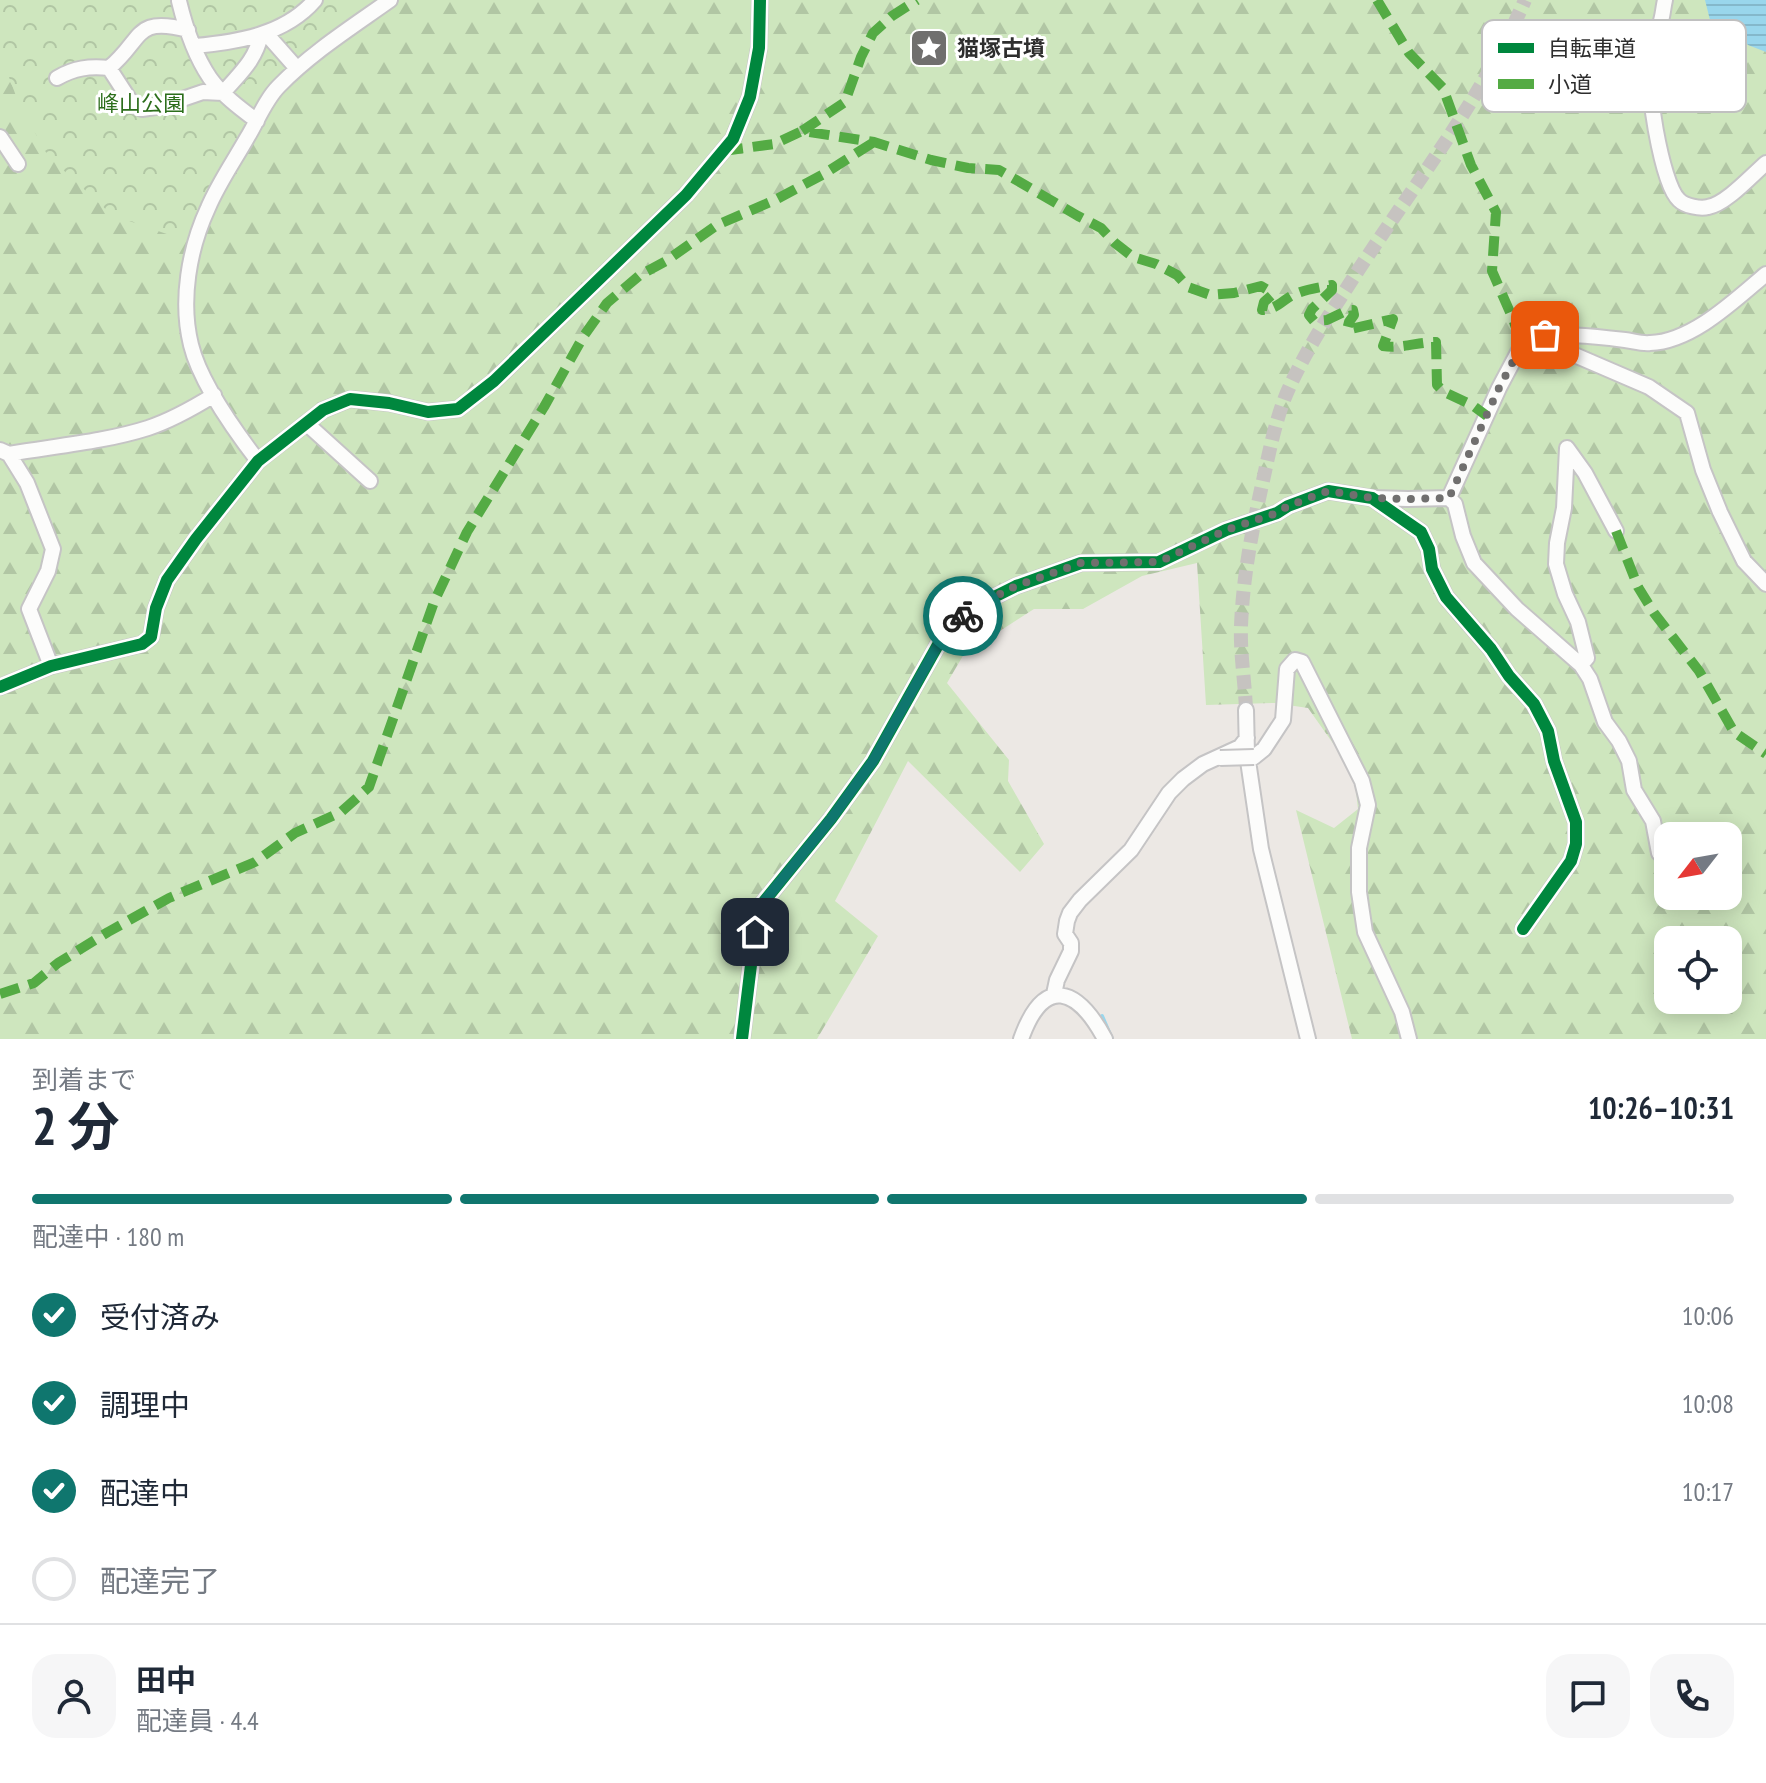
<!DOCTYPE html>
<html lang="ja">
<meta charset="utf-8">
<style>
:root{--surface:#fff;--page:#f6f6f7;--text:#1f2937;--muted:#747a83;--line:#e0e1e3;--accent:#0f766e}
body{margin:0;font-family:"PT Sans Narrow","Noto Sans JP",sans-serif;background:var(--page);color:var(--text);height:100vh;display:flex;flex-direction:column;font-size:30px;white-space:nowrap}
*{box-sizing:border-box;margin:0}
p{font-size:26px;color:var(--muted)}
.icon{flex:none;width:44px;height:44px;fill:none;stroke:currentColor;stroke-width:2;stroke-linecap:round;stroke-linejoin:round}
.map{position:relative;height:1039px;overflow:hidden}
.drawer{display:flex;flex-direction:column;background:var(--surface);flex:1}
.drawer>*{flex:none}
.needle{width:52px;rotate:239deg}
.fabs{position:absolute;left:1654px;top:822px;display:grid;gap:16px}
.fabs a{display:grid;place-items:center;width:88px;height:88px;border-radius:16px;background:var(--surface);box-shadow:0 4px 20px #0003;font-size:40px}
.pin{position:absolute;display:grid;place-items:center;width:68px;height:68px;color:#fff;margin:-34px;border-radius:16px;box-shadow:0 4px 12px #0006}
.courier{position:absolute;display:grid;place-items:center;width:80px;height:80px;margin:-40px;border:6px solid #0f766e;border-radius:50%;background:#fff;color:#222;box-shadow:0 2px 10px #0007}
.headline em{font-style:normal;font-weight:700}
.headline div{display:flex;flex-direction:column-reverse}
.headline{display:flex;align-items:center;justify-content:space-between;height:136px;padding:0 32px}
h1{font-size:52px;font-weight:700;line-height:60px}
.bar{display:grid;grid-template-columns:repeat(4,1fr);gap:12px 8px;align-content:center;height:96px;padding:0 32px}
.bar i{height:10px;border-radius:6px;background:var(--line)}
.bar .active{background:var(--accent)}
.bar p{grid-column:span 4}
.line{display:flex;align-items:center;gap:20px;padding:0 32px;border-top:2px solid var(--line)}
.line div{flex:1}
.round{display:grid;place-items:center;flex:none;width:84px;height:84px;border-radius:24px;background:var(--page)}
ol{padding:0 32px;list-style:none}
li{display:flex;align-items:center;gap:24px;height:88px}
li p{margin-inline-start:auto}
li .icon{padding:8px;border-radius:50%;background:var(--accent);color:#fff;stroke-width:4}
li:last-child{color:var(--muted)}
li i{width:44px;height:44px;border:4px solid var(--line);border-radius:50%}
.map>svg:first-child{display:block}
.forest{fill:url(#forest-firs);fill-rule:evenodd}
.park{fill:url(#park-crowns)}
.water{fill:url(#water-rules)}
.lines{fill:none;stroke-linecap:round;stroke-linejoin:round}
.stream{stroke:#99d6ec;stroke-width:4}
.minor-tunnel{stroke:#c6c3c0;stroke-width:14;stroke-dasharray:14 7;stroke-linecap:butt}
.minor-casing{stroke:#c5c4c5;stroke-width:18}
.minor{stroke:#fcfcfb;stroke-width:14}
.minor-bridge-casing{stroke:#c5c4c5;stroke-width:18;stroke-linecap:butt}
.minor-bridge{stroke:#fcfcfb;stroke-width:14}
.quiet{stroke:#54ab44;stroke-width:10;stroke-dasharray:20 10;stroke-linecap:butt}
.cycleway-casing{stroke:#fff;stroke-width:17}
.cycleway{stroke:#00873e;stroke-width:12}
.done{stroke:#706f6e;stroke-width:8;stroke-dasharray:0 14.4}
.route{stroke:#0f766e;stroke-width:10}
.labels{text-anchor:middle;stroke-width:6;stroke-linejoin:round;paint-order:stroke}
.poi-label{font-size:22px;font-weight:bold;fill:#2e2e2e;stroke:#fff;text-anchor:start}
.park-label{font-size:22px;fill:#2c6e1b;stroke:#fff}
.key{fill:#fff;stroke:#c0c0c0;stroke-width:2}
.key-label{font-size:22px;fill:#2e2e2e}
</style>
<div class="map">
<svg width="1766" height="1039" viewBox="0 0 1766 1039">
<defs>
<pattern id="forest-firs" width="22" height="20" patternUnits="userSpaceOnUse" patternTransform="scale(2)"><rect width="22" height="20" fill="#cee6be"/><path d="M5 1l3.5 6h-7zM16 11l3.5 6h-7z" fill="#b1c6a4"/></pattern>
<pattern id="park-crowns" width="20" height="18" patternUnits="userSpaceOnUse" patternTransform="scale(2)"><rect width="20" height="18" fill="#cee6be"/><path d="M2 6a3 3 0 1 1 6 0M12 15a3 3 0 1 1 6 0" fill="none" stroke="#b1c6a4"/></pattern>
<pattern id="water-rules" width="6" height="5" patternUnits="userSpaceOnUse" patternTransform="scale(2)"><rect width="6" height="5" fill="#99d6ec"/><path d="M0 2.5h6" fill="none" stroke="#84b8cb"/></pattern>
</defs>
<rect width="100%" height="100%" fill="#ece8e4"/>
<path class="forest" d="M0,0H1766V1039H1352L1296,810L1334,828L1358,809L1354,773L1308,708L1274,703L1206,705L1197,563L1142,576L1083,609H1034L964,654L947,683L1009,760L1008,781L1044,844L1020,872L908,761L835,901L878,936L817,1039H0ZM1668,836H1728V896H1668ZM1668,940H1728V1000H1668Z"/>
<path class="park" d="M0,0H377L323,41L258,106L191,222L184,240L112,215L48,156L19,104L0,53Z"/>
<path class="water" d="M1705,0H1766V52L1748,45L1734,28L1711,24Z"/>
<g class="lines">
<path class="stream" d="M1102,1016L1112,1039"/>
<path class="minor-tunnel" d="M1246,710C1245,682 1240,654 1241,626C1243,575 1253,525 1264,476C1270,448 1277,414 1289,388C1304,355 1323,324 1343,294C1404,197 1479,106 1525,0"/>
<defs>
<path id="minor" d="M1665,0C1663,8 1663,16 1660,24C1657,34 1650,43 1649,52C1645,78 1661,184 1679,200C1685,206 1700,209 1708,207C1726,204 1751,176 1766,163
M179,1C185,26 195,56 210,78C222,95 241,109 257,121
M268,32L270,38L293,64L298,67
M195,46C237,42 285,35 315,0
M109,68C144,39 133,16 188,30
M57,78C74,68 89,66 109,68L133,105L142,109L162,106L203,92L223,93C240,73 255,61 261,35
M0,137L18,164
M1522,345L1563,350L1649,387L1687,413L1703,470L1720,512L1744,561L1766,584
M306,423L370,481
M0,450L9,454L27,483L53,549L48,571L29,609L51,666
M9,454C55,446 104,442 148,428C172,420 193,408 214,395
M258,461C235,431 200,382 191,345C180,301 189,249 208,208C218,184 234,161 247,138C257,122 265,100 279,86C311,53 352,27 390,0
M1373,498L1408,499L1449,498
M1581,665L1587,658L1578,622L1565,594L1556,564L1557,543L1564,508L1567,448L1585,473L1616,531
M0,687L51,666L142,644L151,637L156,608L167,580L196,539L258,461L323,410L350,399L389,403L428,412L458,409L494,381L686,195L733,139L750,97L759,48L760,0
M1246,710L1247,754L1261,849L1308,1039
M1254,757L1264,749L1283,720L1287,669L1295,660L1302,662L1362,781L1368,805L1359,848V892L1365,932L1402,1012L1409,1039
M1659,853L1653,821L1634,790L1629,761L1619,741L1605,722L1590,679L1581,665L1517,609L1474,563L1463,536L1455,504L1449,498L1499,388L1525,339C1557,332 1593,336 1625,340C1633,341 1642,344 1650,343C1692,342 1735,300 1766,274
M1054,994L1057,980L1071,951V943L1065,934L1067,921L1070,913L1080,900L1131,850L1169,793L1183,779L1203,764L1240,747L1247,738
M742,1039L755,932L762,904L831,819L873,761L939,643L957,620L984,602L1016,586L1081,563L1159,562L1226,530L1277,513L1288,506L1328,491L1372,498L1421,532L1429,549L1432,569L1446,597L1491,649L1509,676L1534,704L1548,731L1554,761L1576,822V844L1571,861L1523,929
M1021,1039C1044,975 1077,987 1105,1039"/>
</defs>
<use href="#minor" class="minor-casing"/>
<use href="#minor" class="minor"/>
<defs>
<path id="minor-bridge" d="M1220,758L1254,757"/>
</defs>
<use href="#minor-bridge" class="minor-bridge-casing"/>
<use href="#minor-bridge" class="minor-bridge"/>
<path class="quiet" d="M1377,0L1409,53L1443,88L1471,165L1496,212L1492,271L1513,319L1522,345
M802,131L845,102L861,57L873,33L892,16L917,0
M723,151L774,144L802,131L874,142L931,160L968,168L999,170L1078,216L1101,228L1115,243L1133,257L1156,264L1177,275L1188,287L1210,295L1234,293L1261,286L1271,292L1272,295L1264,302L1262,310C1280,309 1284,297 1298,293C1308,289 1321,287 1332,285V290L1312,309L1309,315L1314,321L1327,320L1348,310H1353L1354,315L1349,322L1347,330L1393,319L1383,346C1400,349 1418,342 1436,342L1437,385L1444,392L1472,405L1487,416
M1616,531L1638,587L1654,613L1699,671L1734,732L1766,754
M0,994L34,983L58,963L108,932L169,898L255,862L295,833L341,812L369,787L434,602L467,532L544,407L583,337L607,303L640,275L666,261L717,225L775,200L822,175L874,142"/>
<defs>
<path id="cycleway" d="M0,687L51,666L142,644L151,637L156,608L167,580L196,539L258,461L323,410L350,399L389,403L428,412L458,409L494,381L686,195L733,139L750,97L759,48L760,0
M742,1039L755,932L762,904L831,819L873,761L939,643L957,620L984,602L1016,586L1081,563L1159,562L1226,530L1277,513L1288,506L1328,491L1372,498L1421,532L1429,549L1432,569L1446,597L1491,649L1509,676L1534,704L1548,731L1554,761L1576,822V844L1571,861L1523,929"/>
</defs>
<use href="#cycleway" class="cycleway-casing"/>
<use href="#cycleway" class="cycleway"/>
</g>
<g class="lines">
<path class="done" d="M963,616L984,602L1016,586L1081,563L1159,562L1226,530L1277,513L1288,506L1328,491L1372,498L1408,499L1449,498L1499,388L1525,339L1545,335"/>
<path class="route" d="M755,932L762,904L831,819L873,761L939,643L957,620L963,616"/>
</g>
<defs>
<symbol id="sight-square" viewBox="-11 -11 22 22"><rect x="-9" y="-9" width="18" height="18" rx="4" fill="#706f6e" stroke="#fff"/><path d="M0-6L1.8-2.2L6-1.7L2.9 1.2L3.7 5.4L0 3.3L-3.7 5.4L-2.9 1.2L-6-1.7L-1.8-2.2Z" fill="#fff"/></symbol>
</defs>
<g fill-rule="evenodd">
<use href="#sight-square" x="907" y="26" width="44" height="44"/>
</g>
<g class="labels">
<g class="poi-label">
<text x="957" y="56">猫塚古墳</text>
</g>
<g class="park-label">
<text x="141" y="111">峰山公園</text>
</g>
</g>
<rect x="1482" y="20" width="264" height="92" rx="12" class="key"/>
<rect x="1498" y="43" width="36" height="10" fill="#00873e"/>
<rect x="1498" y="79" width="36" height="10" fill="#54ab44"/>
<g class="key-label">
<text x="1548" y="56">自転車道</text>
<text x="1548" y="92">小道</text>
</g>
</svg>
<div class="fabs">
<a><svg class="needle" viewBox="-14 -14 28 28"><path d="M0-13l5 13h-10z" fill="#e53935"/><path d="M0 13l5-13h-10z" fill="#747a83"/></svg></a>
<a><svg class="icon" aria-label="locate" viewBox="0 0 24 24"><circle cx="12" cy="12" r="6"/><path d="M12 2v4M12 18v4M2 12h4M18 12h4"/></svg></a>
</div>
<div class="pin" style="left:1545px;top:335px;background:#ea580c"><svg class="icon" aria-label="bag" viewBox="0 0 24 24"><path d="M5 8h14l-1 12H6zM9 8a3 3 0 0 1 6 0"/></svg></div>
<div class="pin" style="left:755px;top:932px;background:#1f2937"><svg class="icon" aria-label="home" viewBox="0 0 24 24"><path d="M3 11l9-7 9 7M6 9v11h12V9"/></svg></div>
<div class="courier" style="left:963px;top:616px"><svg class="icon" aria-label="bike" viewBox="0 0 24 24"><circle cx="6" cy="16" r="4"/><circle cx="18" cy="16" r="4"/><path d="M6 16l4-8h5l3 8M10 8l3 8H6M13 5h3"/></svg></div>
</div>
<section class="drawer">
<div class="headline"><div><h1>2 分</h1><p>到着まで</p></div><em>10:26–10:31</em></div>
<div class="bar"><i class="active"></i><i class="active"></i><i class="active"></i><i></i><p>配達中 · 180 m</p></div>
<ol>
<li><svg class="icon" aria-label="check" viewBox="0 0 24 24"><path d="M5 12l5 5 9-10"/></svg>受付済み<p>10:06</p></li>
<li><svg class="icon" aria-label="check" viewBox="0 0 24 24"><path d="M5 12l5 5 9-10"/></svg>調理中<p>10:08</p></li>
<li><svg class="icon" aria-label="check" viewBox="0 0 24 24"><path d="M5 12l5 5 9-10"/></svg>配達中<p>10:17</p></li>
<li><i></i>配達完了</li>
</ol>
<div class="line" style="height:144px"><a class="round"><svg class="icon" aria-label="person" viewBox="0 0 24 24"><circle cx="12" cy="8" r="4"/><path d="M4 21q1-7 8-7t8 7"/></svg></a><div><b>田中</b><p>配達員 · 4.4</p></div><a class="round"><svg class="icon" aria-label="chat" viewBox="0 0 24 24"><path d="M4 5h16v11H9l-5 4z"/></svg></a><a class="round"><svg class="icon" aria-label="phone" viewBox="0 0 24 24"><path d="M5 4h4l2 5-3 2q2 4 5 5l2-3 5 2v4C11 20 4 13 5 4z"/></svg></a></div>
</section>
